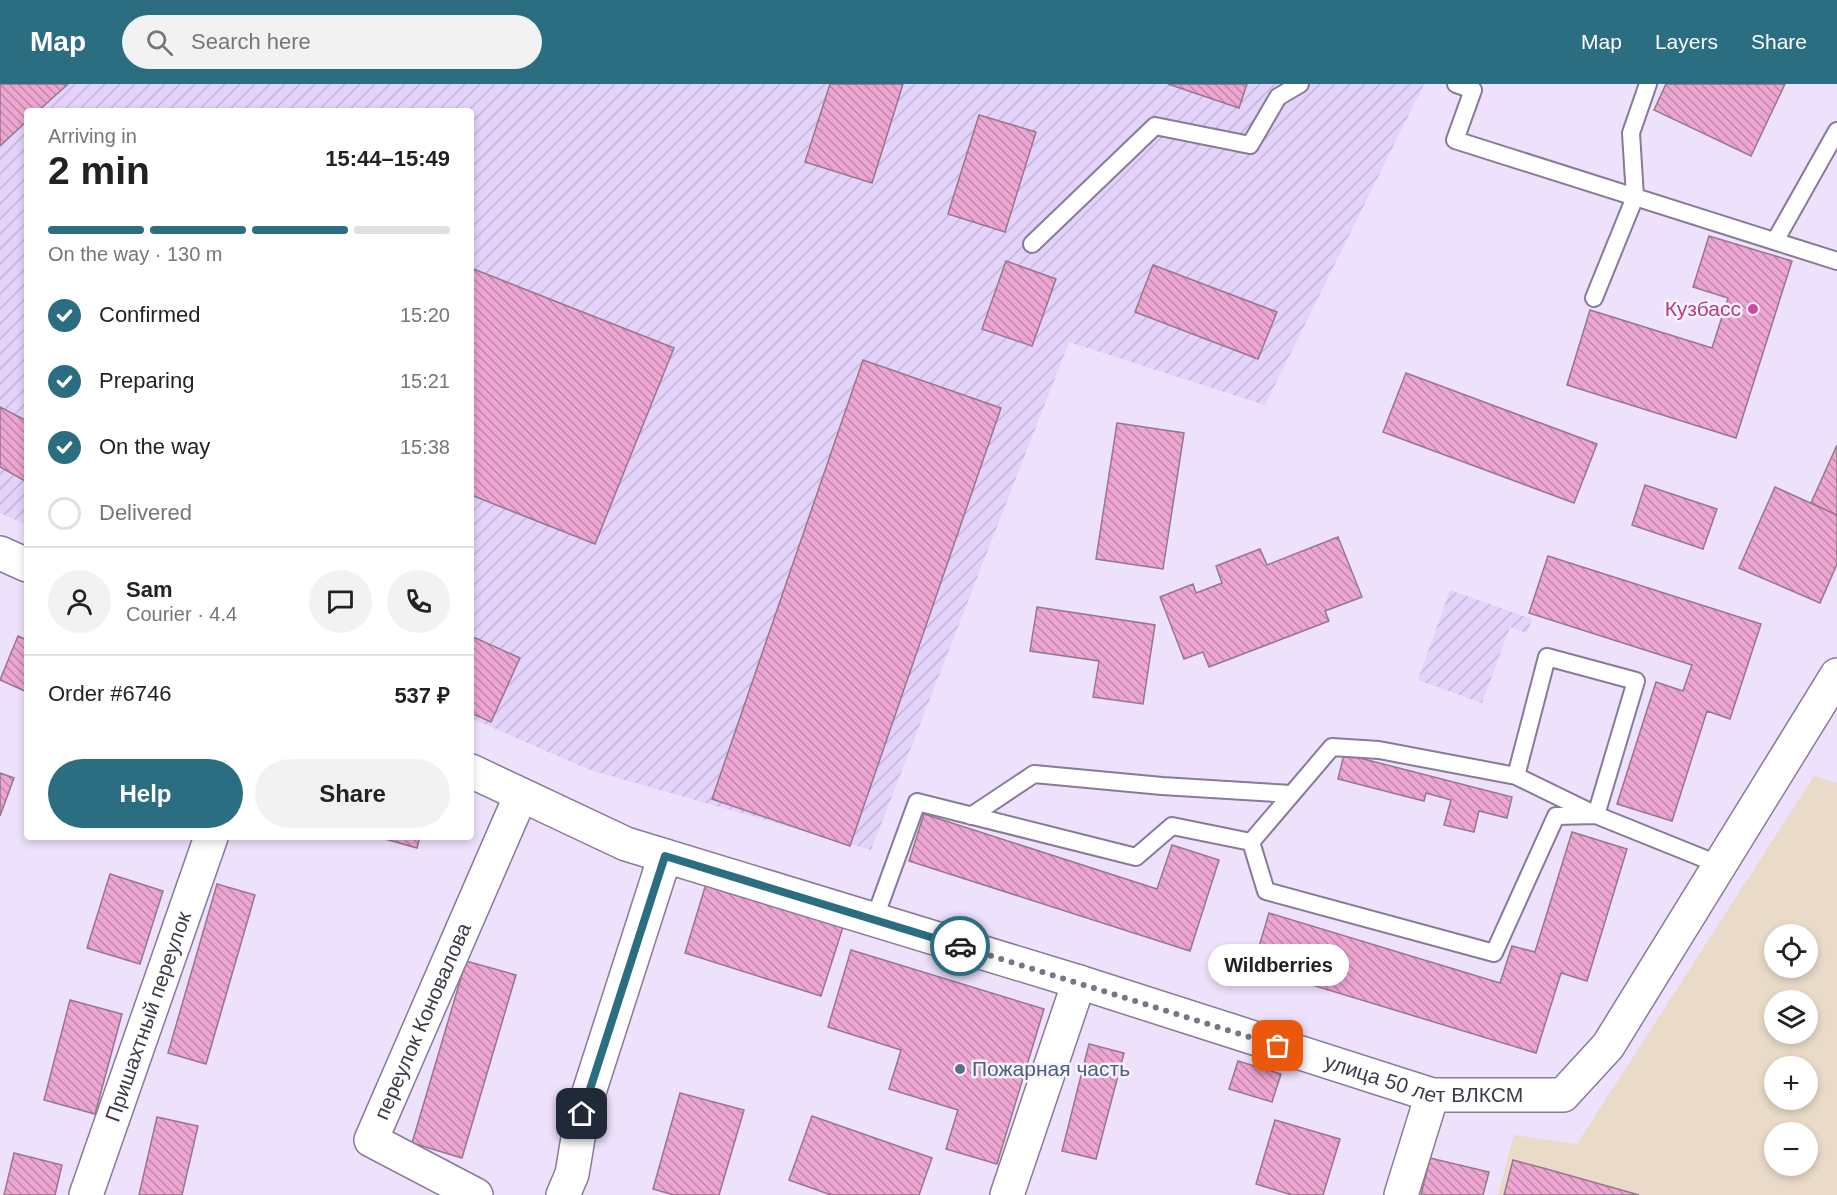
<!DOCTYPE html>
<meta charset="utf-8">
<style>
:root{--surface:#fff;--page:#f2f2f2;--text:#222;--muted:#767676;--line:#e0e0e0;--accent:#2c6e81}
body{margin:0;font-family:Helvetica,sans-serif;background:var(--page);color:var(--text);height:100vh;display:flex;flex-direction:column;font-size:22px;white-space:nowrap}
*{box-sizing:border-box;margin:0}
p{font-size:20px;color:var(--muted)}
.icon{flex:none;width:33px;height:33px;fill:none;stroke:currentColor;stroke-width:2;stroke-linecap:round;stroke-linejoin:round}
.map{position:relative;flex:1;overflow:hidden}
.panel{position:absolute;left:24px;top:24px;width:450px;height:732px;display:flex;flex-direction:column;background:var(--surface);border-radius:6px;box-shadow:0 3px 9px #0003}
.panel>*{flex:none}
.buttons{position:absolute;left:1764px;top:840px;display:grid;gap:12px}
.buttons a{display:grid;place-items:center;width:54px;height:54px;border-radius:50%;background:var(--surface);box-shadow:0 3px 9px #0003;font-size:30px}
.pin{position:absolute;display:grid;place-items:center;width:51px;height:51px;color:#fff;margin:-26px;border-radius:12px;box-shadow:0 3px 9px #0006}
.courier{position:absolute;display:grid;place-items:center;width:60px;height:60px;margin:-30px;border:4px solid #2c6e81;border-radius:50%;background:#fff;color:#222;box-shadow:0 2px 8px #0007}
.bubble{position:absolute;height:42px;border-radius:21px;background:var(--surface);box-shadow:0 3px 9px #0003;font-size:20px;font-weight:700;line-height:42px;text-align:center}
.overview em{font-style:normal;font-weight:700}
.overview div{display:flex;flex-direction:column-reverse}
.overview{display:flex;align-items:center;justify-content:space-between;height:102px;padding:0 24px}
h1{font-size:39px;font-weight:700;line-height:45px}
.bar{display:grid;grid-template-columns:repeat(4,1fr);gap:9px 6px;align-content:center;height:72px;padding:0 24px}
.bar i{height:8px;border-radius:4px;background:var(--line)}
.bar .active{background:var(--accent)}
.bar p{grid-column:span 4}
.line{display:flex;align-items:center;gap:15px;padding:0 24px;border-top:2px solid var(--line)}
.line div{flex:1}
.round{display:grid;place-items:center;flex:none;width:63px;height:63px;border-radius:32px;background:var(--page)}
ol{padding:0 24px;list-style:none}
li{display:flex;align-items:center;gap:18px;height:66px}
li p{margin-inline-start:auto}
li .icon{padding:6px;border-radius:50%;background:var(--accent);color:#fff;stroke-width:4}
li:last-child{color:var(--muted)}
li i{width:33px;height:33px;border:3px solid var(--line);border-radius:50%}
.button{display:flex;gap:12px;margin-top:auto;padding:12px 24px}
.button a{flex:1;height:69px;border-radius:36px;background:var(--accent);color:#fff;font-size:24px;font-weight:700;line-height:69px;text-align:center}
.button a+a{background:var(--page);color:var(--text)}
header{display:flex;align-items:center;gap:36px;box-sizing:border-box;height:84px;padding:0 30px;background:var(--accent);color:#fff}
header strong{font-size:28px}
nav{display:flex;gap:33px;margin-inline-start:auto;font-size:21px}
.search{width:420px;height:54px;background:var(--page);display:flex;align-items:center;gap:15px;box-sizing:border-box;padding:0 21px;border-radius:33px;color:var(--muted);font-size:22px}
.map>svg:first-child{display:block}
.industrial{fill:url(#industrial-furrows)}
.education{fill:#e9dbc8;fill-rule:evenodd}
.building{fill:url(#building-back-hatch);stroke:#97788b;stroke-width:1.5}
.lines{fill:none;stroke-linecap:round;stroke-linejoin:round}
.lane-casing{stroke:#887a98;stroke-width:20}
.street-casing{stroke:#887a98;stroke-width:36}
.lane{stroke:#fff;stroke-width:16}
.street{stroke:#fff;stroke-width:33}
.done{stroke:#7c7486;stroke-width:6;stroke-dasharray:0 10.8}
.route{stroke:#2c6e81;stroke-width:8}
.hotel-dot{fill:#d1479c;stroke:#f7f2ff;stroke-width:2}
.service-dot{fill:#5c6f8a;stroke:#f7f2ff;stroke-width:2}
.labels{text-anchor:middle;stroke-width:5;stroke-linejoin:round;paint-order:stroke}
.hotel-label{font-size:21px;fill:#b23c85;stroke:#f7f2ff;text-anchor:end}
.street-label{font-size:21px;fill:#3f3a47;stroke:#f7f2ff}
.service-label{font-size:21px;fill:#4e5e75;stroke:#f7f2ff;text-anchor:start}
</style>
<header>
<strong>Map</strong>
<div class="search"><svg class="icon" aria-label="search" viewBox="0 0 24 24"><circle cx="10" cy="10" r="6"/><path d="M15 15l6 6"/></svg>Search here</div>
<nav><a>Map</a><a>Layers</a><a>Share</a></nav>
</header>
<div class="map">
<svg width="1837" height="1111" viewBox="0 0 1837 1111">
<defs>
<pattern id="industrial-furrows" width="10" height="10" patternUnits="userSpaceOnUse" patternTransform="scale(1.5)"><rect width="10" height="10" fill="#e3d2fa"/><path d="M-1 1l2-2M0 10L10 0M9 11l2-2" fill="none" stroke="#c4b5d8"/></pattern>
<pattern id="building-back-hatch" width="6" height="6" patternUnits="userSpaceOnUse" patternTransform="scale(1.5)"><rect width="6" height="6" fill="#eda5d1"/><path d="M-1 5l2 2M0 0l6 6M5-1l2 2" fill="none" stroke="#c187ab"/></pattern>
</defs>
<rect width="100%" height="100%" fill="#ede1fc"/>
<path class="industrial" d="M0,0H1424L1265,321L1069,258L871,766L590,686L471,634V27H27V441L0,429Z
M1450,506L1532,535L1527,549L1510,543L1482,619L1418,596Z"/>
<path class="education" d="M1814,692L1837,699V1111H1498L1514,1051L1577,1060ZM1774,850H1808V884H1774ZM1774,916H1808V950H1774ZM1774,982H1808V1016H1774ZM1774,1048H1808V1082H1774Z"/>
<path class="building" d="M0,0H68L38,27H27V37L0,62Z
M830,0H903L872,99L805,78Z
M1168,0H1247L1239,24Z
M1666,0H1785L1751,72L1654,26Z
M979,31L1036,48L1005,148L948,130Z
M1709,152L1792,177L1736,354L1567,301L1590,226L1712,264L1728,214L1693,203Z
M1006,177L1056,195L1032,262L982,245Z
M1153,181L1277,228L1258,275L1135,228Z
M471,184L674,264L595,460L471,411Z
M863,276L1001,324L850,762L712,715Z
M1406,289L1597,360L1574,419L1383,348Z
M0,323L27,337V398L0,383Z
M1117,339L1184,349L1163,485L1096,475Z
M1837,361V431L1811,419Z
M1645,401L1717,425L1703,465L1632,441Z
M1775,403L1837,431V480L1820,519L1739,484Z
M1338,453L1362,513L1325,527L1329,537L1209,583L1203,568L1184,575L1160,513L1193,500L1196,509L1222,499L1216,482L1260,465L1267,481Z
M1548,472L1761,540L1730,635L1707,627L1672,737L1617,720L1656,598L1683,607L1692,581L1529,529Z
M1037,523L1155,541L1143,620L1093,613L1099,577L1030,567Z
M18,552L27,556V608L0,596Z
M471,552L520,574L491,638L471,629Z
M1344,670L1512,713L1507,734L1479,727L1474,748L1444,741L1451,716L1426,709L1424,717L1338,695Z
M0,689L14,694L0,732Z
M924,730L1157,805L1172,761L1219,776L1190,867L909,777Z
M1572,748L1627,765L1587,897L1561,889L1536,969L1253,883L1269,829L1500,899L1512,862L1535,868Z
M378,753H420L417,764Z
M110,790L163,807L140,880L87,864Z
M217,800L255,811L206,980L168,969Z
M706,800L843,843L821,912L685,869Z
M851,866L1044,925L997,1080L946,1065L958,1026L889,1005L901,966L828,943Z
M466,877L516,891L462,1074L412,1059Z
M70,916L122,930L95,1030L44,1016Z
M1089,960L1124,969L1096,1075L1062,1067Z
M1238,977L1281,990L1272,1018L1229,1005Z
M680,1009L744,1026L719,1111H674L653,1105Z
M812,1032L932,1074L919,1111H831L789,1096Z
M157,1033L198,1042L182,1111H139Z
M1275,1036L1340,1055L1323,1111H1292L1256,1100Z
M14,1069L62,1081L55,1111H4Z
M1430,1074L1489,1088L1483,1111H1421Z
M1513,1076L1543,1084L1639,1111H1504Z"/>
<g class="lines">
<defs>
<path id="lane" d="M1456,0L1473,6L1455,56L1837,177
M1775,157L1837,47
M1032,160L1155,42L1250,61L1278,13L1300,0
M1594,214L1635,113L1631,49L1648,0
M1516,692L1547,573L1636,597L1596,731L1720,781
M971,732L1034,690L1162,702L1292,710
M1251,758L1332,663L1379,666L1516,692L1592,729
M874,836L917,718L1136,773L1172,742L1251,758L1266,807L1494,869L1556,732L1596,731"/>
<g id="street">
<path d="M0,469L27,481"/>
<path id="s1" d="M471,687L626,760L1079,898L1432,1011H1563L1608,962L1837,591"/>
<path id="s2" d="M86,1111L211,753"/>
<path id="s3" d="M476,1111L371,1056L521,711"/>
<path d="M563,1111L572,1090L582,1030L665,772"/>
<path d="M1007,1111L1079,898"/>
<path d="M1401,1111L1432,1011"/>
</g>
</defs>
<use href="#lane" class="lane-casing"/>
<use href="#street" class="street-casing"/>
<use href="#lane" class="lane"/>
<use href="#street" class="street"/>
</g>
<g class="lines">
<path class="done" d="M960,862L1278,962"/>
<path class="route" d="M582,1030L665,772L960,862"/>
</g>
<circle class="hotel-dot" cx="1753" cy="225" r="6"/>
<circle class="service-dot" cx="960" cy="985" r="6"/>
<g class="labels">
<g class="hotel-label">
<text x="1741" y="232">Кузбасс</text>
</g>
<g class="street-label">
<text dy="7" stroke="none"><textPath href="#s2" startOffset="189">Пришахтный переулок</textPath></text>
<text dy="7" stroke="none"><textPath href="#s3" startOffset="248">переулок Коновалова</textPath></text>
<text dy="7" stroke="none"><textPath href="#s1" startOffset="1005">улица 50 лет ВЛКСМ</textPath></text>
</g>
<g class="service-label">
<text x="972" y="992">Пожарная часть</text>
</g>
</g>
</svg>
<div class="buttons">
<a><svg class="icon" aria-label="locate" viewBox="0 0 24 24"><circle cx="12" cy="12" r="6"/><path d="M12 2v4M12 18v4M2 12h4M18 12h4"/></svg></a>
<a><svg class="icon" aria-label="layers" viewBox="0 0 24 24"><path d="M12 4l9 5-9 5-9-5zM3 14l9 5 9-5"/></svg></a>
<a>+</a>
<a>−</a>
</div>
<div class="pin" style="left:1278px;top:962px;background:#ea580c"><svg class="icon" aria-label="bag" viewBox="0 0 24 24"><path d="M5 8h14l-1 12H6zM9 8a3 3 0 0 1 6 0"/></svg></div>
<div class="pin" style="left:582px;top:1030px;background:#1f2937"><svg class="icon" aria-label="home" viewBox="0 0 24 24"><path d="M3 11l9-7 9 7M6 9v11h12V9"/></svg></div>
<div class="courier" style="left:960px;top:862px"><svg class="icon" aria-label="car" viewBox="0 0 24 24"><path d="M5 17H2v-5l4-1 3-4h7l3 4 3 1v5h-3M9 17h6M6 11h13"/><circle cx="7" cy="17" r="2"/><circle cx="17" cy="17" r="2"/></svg></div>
<div class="bubble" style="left:1208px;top:860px;width:141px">Wildberries</div>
<section class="panel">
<div class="overview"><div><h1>2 min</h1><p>Arriving in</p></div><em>15:44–15:49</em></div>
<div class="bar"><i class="active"></i><i class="active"></i><i class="active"></i><i></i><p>On the way · 130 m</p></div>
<ol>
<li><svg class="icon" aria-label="check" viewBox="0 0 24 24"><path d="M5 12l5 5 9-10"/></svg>Confirmed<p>15:20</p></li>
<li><svg class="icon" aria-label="check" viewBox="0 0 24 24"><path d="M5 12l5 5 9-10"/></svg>Preparing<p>15:21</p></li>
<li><svg class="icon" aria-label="check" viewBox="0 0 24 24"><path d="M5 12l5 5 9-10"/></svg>On the way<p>15:38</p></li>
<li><i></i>Delivered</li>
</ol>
<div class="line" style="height:108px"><a class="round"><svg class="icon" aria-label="person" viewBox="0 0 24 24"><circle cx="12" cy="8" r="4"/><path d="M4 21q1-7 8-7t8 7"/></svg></a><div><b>Sam</b><p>Courier · 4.4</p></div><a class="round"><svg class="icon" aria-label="chat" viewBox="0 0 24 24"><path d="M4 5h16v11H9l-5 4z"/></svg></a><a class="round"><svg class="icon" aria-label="phone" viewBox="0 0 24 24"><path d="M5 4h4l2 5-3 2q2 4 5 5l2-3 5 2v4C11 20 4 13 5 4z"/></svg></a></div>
<div class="line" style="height:78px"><div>Order #6746</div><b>537 ₽</b></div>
<div class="button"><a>Help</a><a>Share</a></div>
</section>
</div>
